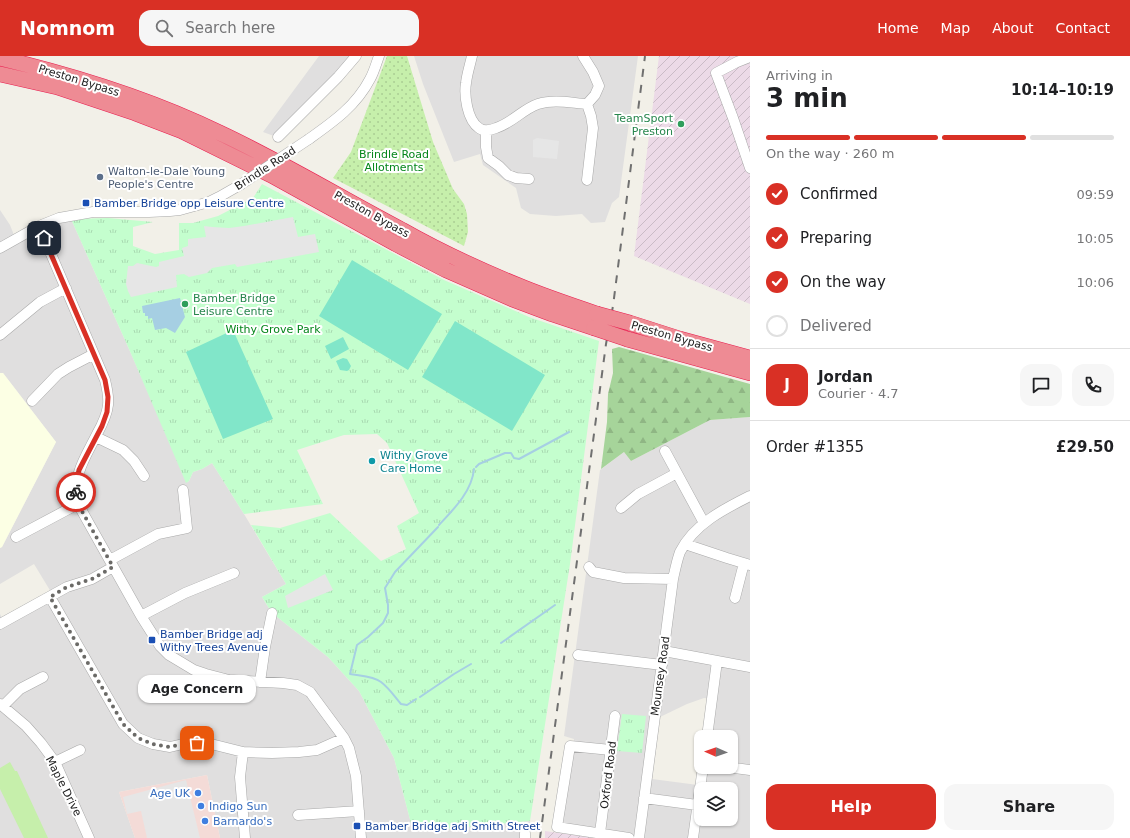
<!DOCTYPE html>
<meta charset="utf-8">
<style>
:root{--surface:#fff;--page:#f6f6f6;--text:#202124;--muted:#757577;--line:#e0e0e0;--accent:#d93025}
body{margin:0;font-family:"DejaVu Sans",sans-serif;background:var(--page);color:var(--text);height:100vh;display:flex;flex-direction:column;font-size:15px;white-space:nowrap}
*{box-sizing:border-box;margin:0}
p{font-size:13px;color:var(--muted)}
.icon{flex:none;width:22px;height:22px;fill:none;stroke:currentColor;stroke-width:2;stroke-linecap:round;stroke-linejoin:round}
.map{position:relative;flex:1;overflow:hidden}
.details{display:flex;flex-direction:column;background:var(--surface);width:380px}
.details>*{flex:none}
.needle{width:26px;rotate:272deg}
.fabs{position:absolute;left:694px;top:674px;display:grid;gap:8px}
.fabs a{display:grid;place-items:center;width:44px;height:44px;border-radius:8px;background:var(--surface);box-shadow:0 1px 3px #0004;font-size:20px}
.pin{position:absolute;display:grid;place-items:center;width:34px;height:34px;color:#fff;margin:-17px;border-radius:8px;box-shadow:0 2px 6px #0006}
.courier{position:absolute;display:grid;place-items:center;width:40px;height:40px;margin:-20px;border:3px solid #d93025;border-radius:50%;background:#fff;color:#222;box-shadow:0 1px 5px #0007}
.bubble{position:absolute;height:28px;border-radius:12px;background:var(--surface);box-shadow:0 1px 3px #0004;font-size:13px;font-weight:600;line-height:28px;text-align:center}
.head em{font-style:normal;font-weight:600}
.head div{display:flex;flex-direction:column-reverse}
.head{display:flex;align-items:center;justify-content:space-between;height:68px;padding:0 16px}
h1{font-size:26px;font-weight:600;line-height:30px}
.bar{display:grid;grid-template-columns:repeat(4,1fr);gap:6px 4px;align-content:center;height:48px;padding:0 16px}
.bar i{height:5px;border-radius:3px;background:var(--line)}
.bar .active{background:var(--accent)}
.bar p{grid-column:span 4}
.line{display:flex;align-items:center;gap:10px;padding:0 16px;border-top:1px solid var(--line)}
.line div{flex:1}
.round{display:grid;place-items:center;flex:none;width:42px;height:42px;border-radius:12px;background:var(--page)}
ol{padding:0 16px;list-style:none}
li{display:flex;align-items:center;gap:12px;height:44px}
li p{margin-inline-start:auto}
li .icon{padding:4px;border-radius:50%;background:var(--accent);color:#fff;stroke-width:4}
li:last-child{color:var(--muted)}
li i{width:22px;height:22px;border:2px solid var(--line);border-radius:50%}
.primary-button{display:flex;gap:8px;margin-top:auto;padding:8px 16px}
.primary-button a{flex:1;height:46px;border-radius:12px;background:var(--accent);color:#fff;font-size:16px;font-weight:600;line-height:46px;text-align:center}
.primary-button a+a{background:var(--page);color:var(--text)}
header{display:flex;align-items:center;gap:24px;box-sizing:border-box;height:56px;padding:0 20px;background:var(--accent);color:#fff}
header strong{font-size:19px}
nav{display:flex;gap:22px;margin-inline-start:auto;font-size:14px}
.search{width:280px;height:36px;background:var(--page);display:flex;align-items:center;gap:10px;box-sizing:border-box;padding:0 14px;border-radius:12px;color:var(--muted);font-size:15px}
main{display:flex;flex:1;min-height:0}
.map>svg:first-child{display:block}
.residential{fill:#e0dfdf}
.commercial{fill:#f4dbd7}
.industrial{fill:url(#industrial-furrows)}
.education{fill:#fcffe4}
.grass{fill:#c6efab}
.forest{fill:url(#forest-firs)}
.park{fill:url(#park-tufts)}
.garden{fill:url(#garden-dots)}
.pitch{fill:#81e6c9}
.parking{fill:#e6e6e6}
.water{fill:#a6cfe3}
.lines{fill:none;stroke-linecap:round;stroke-linejoin:round}
.stream{stroke:#a6cfe3;stroke-width:2}
.minor-casing{stroke:#a9a9a9;stroke-width:11}
.highway-casing{stroke:#e91d4f;stroke-width:16}
.minor{stroke:#fff;stroke-width:10}
.highway{stroke:#ee8b94;stroke-width:15}
.rail{stroke:#707070;stroke-width:2;stroke-dasharray:8 8;stroke-linecap:butt}
.minor-bridge-casing{stroke:#a9a9a9;stroke-width:11;stroke-linecap:butt}
.highway-bridge-casing{stroke:#e91d4f;stroke-width:16;stroke-linecap:butt}
.minor-bridge{stroke:#fff;stroke-width:10}
.highway-bridge{stroke:#ee8b94;stroke-width:15}
.done{stroke:#6b6a67;stroke-width:4;stroke-dasharray:0 7.2}
.route{stroke:#d93025;stroke-width:5}
.leisure-dot{fill:#2e9e5b;stroke:#fff;stroke-width:1.5}
.service-dot{fill:#5c6f8a;stroke:#fff;stroke-width:1.5}
.transit-dot{fill:#1a4fb4;stroke:#fff;stroke-width:1.5}
.culture-dot{fill:#0f9aa8;stroke:#fff;stroke-width:1.5}
.shop-dot{fill:#3f7fe0;stroke:#fff;stroke-width:1.5}
.labels{text-anchor:middle;stroke-width:4;stroke-linejoin:round;paint-order:stroke}
.street-label{font-size:11px;fill:#222;stroke:#fff}
.leisure-label{font-size:11px;fill:#27864d;stroke:#fff;text-anchor:end}
.park-label{font-size:11px;fill:#05861b;stroke:#fff}
.service-label{font-size:11px;fill:#4e5e75;stroke:#fff;text-anchor:start}
.transit-label{font-size:11px;fill:#164399;stroke:#fff;text-anchor:start}
.culture-label{font-size:11px;fill:#0d838f;stroke:#fff;text-anchor:start}
.shop-label{font-size:11px;fill:#366cbe;stroke:#fff;text-anchor:start}
</style>
<header>
<strong>Nomnom</strong>
<div class="search"><svg class="icon" aria-label="search" viewBox="0 0 24 24"><circle cx="10" cy="10" r="6"/><path d="M15 15l6 6"/></svg>Search here</div>
<nav><a>Home</a><a>Map</a><a>About</a><a>Contact</a></nav>
</header>
<main>
<div class="map">
<svg width="750" height="782" viewBox="0 0 750 782">
<defs>
<pattern id="industrial-furrows" width="10" height="10" patternUnits="userSpaceOnUse"><rect width="10" height="10" fill="#ecdae7"/><path d="M-1 1l2-2M0 10L10 0M9 11l2-2" fill="none" stroke="#cabbc6"/></pattern>
<pattern id="forest-firs" width="22" height="20" patternUnits="userSpaceOnUse"><rect width="22" height="20" fill="#a6d49a"/><path d="M5 1l3.5 6h-7zM16 11l3.5 6h-7z" fill="#8fb684"/></pattern>
<pattern id="park-tufts" width="24" height="20" patternUnits="userSpaceOnUse"><rect width="24" height="20" fill="#c4fece"/><path d="M3 7l-1-3M5 7V3M7 7l1-3M15 17l-1-3M17 17v-4M19 17l1-3" fill="none" stroke="#a8d9b1"/></pattern>
<pattern id="garden-dots" width="8" height="8" patternUnits="userSpaceOnUse"><rect width="8" height="8" fill="#c6efab"/><path d="M2 2h.1M6 6h.1" fill="none" stroke="#aacd93" stroke-width="1.8" stroke-linecap="round"/></pattern>
</defs>
<rect width="100%" height="100%" fill="#f2f0e8"/>
<path class="residential" d="M319,0H350L319,38L274,80L263,76Z
M414,0H638L619,141L612,147L605,166L591,167L582,158L556,160L530,158L521,152L516,132L483,109L480,98L454,106L423,28Z
M0,154L10,169L14,179L0,187Z
M71,163L129,293L187,426L189,425L193,416L202,413L212,407L244,458L286,528L262,541L272,557L328,601L359,635L394,702L413,775L456,772L530,765L529,782H220L207,719L119,736L135,782H0V558L2,562L51,536L34,508L0,528V492L2,491L56,386L3,317H0V196L31,177Z
M750,361V782H698L701,755V763H731V733H704L707,711H731V681H710L715,643L704,642L687,648L660,661L652,723L698,729L691,782H620L560,769L574,683L564,680L600,414L624,396L631,405L710,364Z"/>
<path class="commercial" d="M207,719L220,782H135L119,736Z"/>
<path class="industrial" d="M659,0H750V248L634,200Z
M545,775L595,782H545Z"/>
<path class="education" d="M0,317H3L56,386L2,491L0,492Z"/>
<path class="grass" d="M10,706L15,715H17L48,782H24L0,733V712Z"/>
<path class="forest" d="M619,291L750,328V361L710,364L631,405L624,396L601,413L607,366L608,338L613,317L612,293Z"/>
<path class="park" d="M262,128L444,224L529,261L599,285L570,508L530,765L456,772L413,775L394,702L359,635L328,601L272,557L262,541L286,528L251,469L280,472L330,457L381,505L406,493L397,470L419,457L387,387L377,378L344,379L297,394L323,448L244,458L212,407L202,413L193,416L189,425L186,427L129,293L71,163L108,162L153,166L133,171V190L155,198L179,194V167H193L218,160L253,142Z
M622,658L646,660L642,697L617,695Z"/>
<path class="garden" d="M387,0H407L433,86L453,133L464,148L467,158L468,176L464,190L333,122L351,96Z"/>
<path class="pitch" d="M352,204L442,258L408,314L319,260Z
M455,265L545,319L512,375L422,321Z
M233,274L273,363L223,383L186,296Z
M343,281L349,293L331,303L325,290Z
M343,302L347,303L351,310L349,314L347,315L340,314L336,305Z"/>
<path class="parking" d="M537,82L559,85L557,103L533,101V84Z
M293,161L298,181L315,178L319,196L237,211L235,208L212,212L207,217L189,221L184,218L176,219L177,231L131,241L128,235L126,228L128,210H133L137,207L156,211L159,210V206L184,200L182,192L188,190V183L206,181L204,170L212,171L229,172L244,170Z
M325,518L333,534L288,552L285,540Z
M186,724L200,782H147L141,755L127,758L123,741Z"/>
<path class="water" d="M180,242L185,261L175,277L166,272L155,274L152,262L148,263V260H145V257H143L142,250Z"/>
<g class="lines">
<path class="stream" d="M476,411L479,408L505,397H511L514,402L519,403L569,376
M439,469C454,453 472,435 474,413
M501,587L555,549
M420,641L454,618L471,608
M416,643L407,649L401,648C395,641 389,632 381,626C373,620 360,620 350,618L357,589L368,581L383,567L388,557V549L385,532L395,516L438,471"/>
<defs>
<path id="minor" d="M472,0C470,9 467,18 466,27C464,39 467,64 479,72C484,76 491,74 496,72C512,67 523,53 538,48C554,43 571,47 587,48
M583,0L593,16L599,30L595,39L587,48L591,60L593,72L587,124
M750,1L737,6L716,17L733,62L750,112
M486,75V91L488,102L499,110L508,119L516,122L529,123
M278,81L338,21L356,0
M309,83C333,66 356,50 370,23C374,16 376,8 379,0
M39,170L105,324C107,332 109,340 108,349C107,359 102,369 97,378C85,402 72,419 78,448L141,560L160,590L169,599L194,614L206,618L229,624L283,627L297,629L310,636L344,682L349,692L356,720L361,782
M0,192L39,170L59,162L93,156H149L170,155L180,154L209,146L219,141L240,129
M0,279L40,246L66,232
M32,345L58,318L69,311L94,298
M96,381L123,394L134,405L144,420
M665,395L704,467
M621,452L638,438L677,417
M16,481L78,448
M685,488L727,502L750,509
M110,504L158,478L187,472L183,434
M589,511L593,516L624,522L673,523
M50,541L123,668L138,682L153,688L170,691L187,687L211,688L243,696L272,697L299,696L317,694L344,682
M735,542L744,507
M141,560L185,537L234,517
M0,568L67,531L92,523L113,511
M664,595L750,611
M578,599L662,609
M260,626L265,591L272,557
M0,648L26,670L41,687L55,706L89,782
M3,650L20,633L43,621
M707,681L717,605
M611,694L570,690L557,771L629,782
M243,696L240,721L245,782
M55,706L80,694
M727,711L750,714
M644,742L697,749
M298,759L359,755
M525,777V782
M600,777L615,660
M639,782L673,523C675,514 677,504 680,496C694,468 724,453 750,440
M693,782L703,711"/>
<path id="highway" d="M0,2C76,20 150,43 220,77C282,106 341,142 402,174C439,195 478,213 517,229C543,240 570,249 597,258
M0,18L57,31L135,57L182,75L271,119L396,188L446,214L512,243L552,258L594,272
M630,267L680,283L750,302
M627,283L750,317"/>
</defs>
<use href="#minor" class="minor-casing"/>
<use href="#highway" class="highway-casing"/>
<use href="#minor" class="minor"/>
<use href="#highway" class="highway"/>
<path class="rail" d="M540,782L606,288L613,250L645,0"/>
<defs>
<path id="minor-bridge" d="M240,129L309,83"/>
<path id="highway-bridge" d="M597,258L630,267
M594,272L627,283"/>
</defs>
<use href="#minor-bridge" class="minor-bridge-casing"/>
<use href="#highway-bridge" class="highway-bridge-casing"/>
<use href="#minor-bridge" class="minor-bridge"/>
<use href="#highway-bridge" class="highway-bridge"/>
</g>
<g class="lines">
<path class="done" d="M76,436L78,448L113,511L92,523L67,531L50,541L123,668L138,682L153,688L170,691L187,687H197"/>
<path class="route" d="M44,182L105,324L108,341L107,356L102,370L79,414L76,428V436"/>
</g>
<g class="leisure-dot">
<circle cx="681" cy="68" r="4"/>
<circle cx="185" cy="248" r="4"/>
</g>
<circle class="service-dot" cx="100" cy="121" r="4"/>
<g class="transit-dot">
<rect x="82" y="143" width="8" height="8" rx="2"/>
<rect x="148" y="580" width="8" height="8" rx="2"/>
<rect x="353" y="766" width="8" height="8" rx="2"/>
</g>
<circle class="culture-dot" cx="372" cy="405" r="4"/>
<g class="shop-dot">
<circle cx="198" cy="737" r="4"/>
<circle cx="201" cy="750" r="4"/>
<circle cx="205" cy="765" r="4"/>
</g>
<g class="labels">
<g class="street-label">
<text transform="translate(79 24) rotate(17)" y="4">Preston Bypass</text>
<text transform="translate(265 112) rotate(-33)" y="4">Brindle Road</text>
<text transform="translate(372 158) rotate(29)" y="4">Preston Bypass</text>
<text transform="translate(672 280) rotate(16)" y="4">Preston Bypass</text>
<text transform="translate(660 620) rotate(-82)" y="4">Mounsey Road</text>
<text transform="translate(608 719) rotate(-83)" y="4">Oxford Road</text>
<text transform="translate(64 730) rotate(63)" y="4">Maple Drive</text>
</g>
<g class="leisure-label">
<text x="673" y="66">TeamSport<tspan x="673" dy="13">Preston</tspan></text>
<text x="193" y="246" text-anchor="start">Bamber Bridge<tspan x="193" dy="13">Leisure Centre</tspan></text>
</g>
<g class="park-label">
<text x="394" y="102">Brindle Road<tspan x="394" dy="13">Allotments</tspan></text>
<text x="273" y="277">Withy Grove Park</text>
</g>
<g class="service-label">
<text x="108" y="119">Walton-le-Dale Young<tspan x="108" dy="13">People's Centre</tspan></text>
</g>
<g class="transit-label">
<text x="94" y="151">Bamber Bridge opp Leisure Centre</text>
<text x="160" y="582">Bamber Bridge adj<tspan x="160" dy="13">Withy Trees Avenue</tspan></text>
<text x="365" y="774">Bamber Bridge adj Smith Street</text>
</g>
<g class="culture-label">
<text x="380" y="403">Withy Grove<tspan x="380" dy="13">Care Home</tspan></text>
</g>
<g class="shop-label">
<text x="190" y="741" text-anchor="end">Age UK</text>
<text x="209" y="754">Indigo Sun</text>
<text x="213" y="769">Barnardo's</text>
</g>
</g>
</svg>
<div class="fabs">
<a><svg class="needle" viewBox="-14 -14 28 28"><path d="M0-13l5 13h-10z" fill="#e53935"/><path d="M0 13l5-13h-10z" fill="#757577"/></svg></a>
<a><svg class="icon" aria-label="layers" viewBox="0 0 24 24"><path d="M12 4l9 5-9 5-9-5zM3 14l9 5 9-5"/></svg></a>
</div>
<div class="pin" style="left:197px;top:687px;background:#ea580c"><svg class="icon" aria-label="bag" viewBox="0 0 24 24"><path d="M5 8h14l-1 12H6zM9 8a3 3 0 0 1 6 0"/></svg></div>
<div class="pin" style="left:44px;top:182px;background:#1f2937"><svg class="icon" aria-label="home" viewBox="0 0 24 24"><path d="M3 11l9-7 9 7M6 9v11h12V9"/></svg></div>
<div class="courier" style="left:76px;top:436px"><svg class="icon" aria-label="bike" viewBox="0 0 24 24"><circle cx="6" cy="16" r="4"/><circle cx="18" cy="16" r="4"/><path d="M6 16l4-8h5l3 8M10 8l3 8H6M13 5h3"/></svg></div>
<div class="bubble" style="left:138px;top:619px;width:118px">Age Concern</div>
</div>
<section class="details">
<div class="head"><div><h1>3 min</h1><p>Arriving in</p></div><em>10:14–10:19</em></div>
<div class="bar"><i class="active"></i><i class="active"></i><i class="active"></i><i></i><p>On the way · 260 m</p></div>
<ol>
<li><svg class="icon" aria-label="check" viewBox="0 0 24 24"><path d="M5 12l5 5 9-10"/></svg>Confirmed<p>09:59</p></li>
<li><svg class="icon" aria-label="check" viewBox="0 0 24 24"><path d="M5 12l5 5 9-10"/></svg>Preparing<p>10:05</p></li>
<li><svg class="icon" aria-label="check" viewBox="0 0 24 24"><path d="M5 12l5 5 9-10"/></svg>On the way<p>10:06</p></li>
<li><i></i>Delivered</li>
</ol>
<div class="line" style="height:72px"><b class="round" style="background:var(--accent);color:#fff">J</b><div><b>Jordan</b><p>Courier · 4.7</p></div><a class="round"><svg class="icon" aria-label="chat" viewBox="0 0 24 24"><path d="M4 5h16v11H9l-5 4z"/></svg></a><a class="round"><svg class="icon" aria-label="phone" viewBox="0 0 24 24"><path d="M5 4h4l2 5-3 2q2 4 5 5l2-3 5 2v4C11 20 4 13 5 4z"/></svg></a></div>
<div class="line" style="height:52px"><div>Order #1355</div><b>£29.50</b></div>
<div class="primary-button"><a>Help</a><a>Share</a></div>
</section>
</main>
